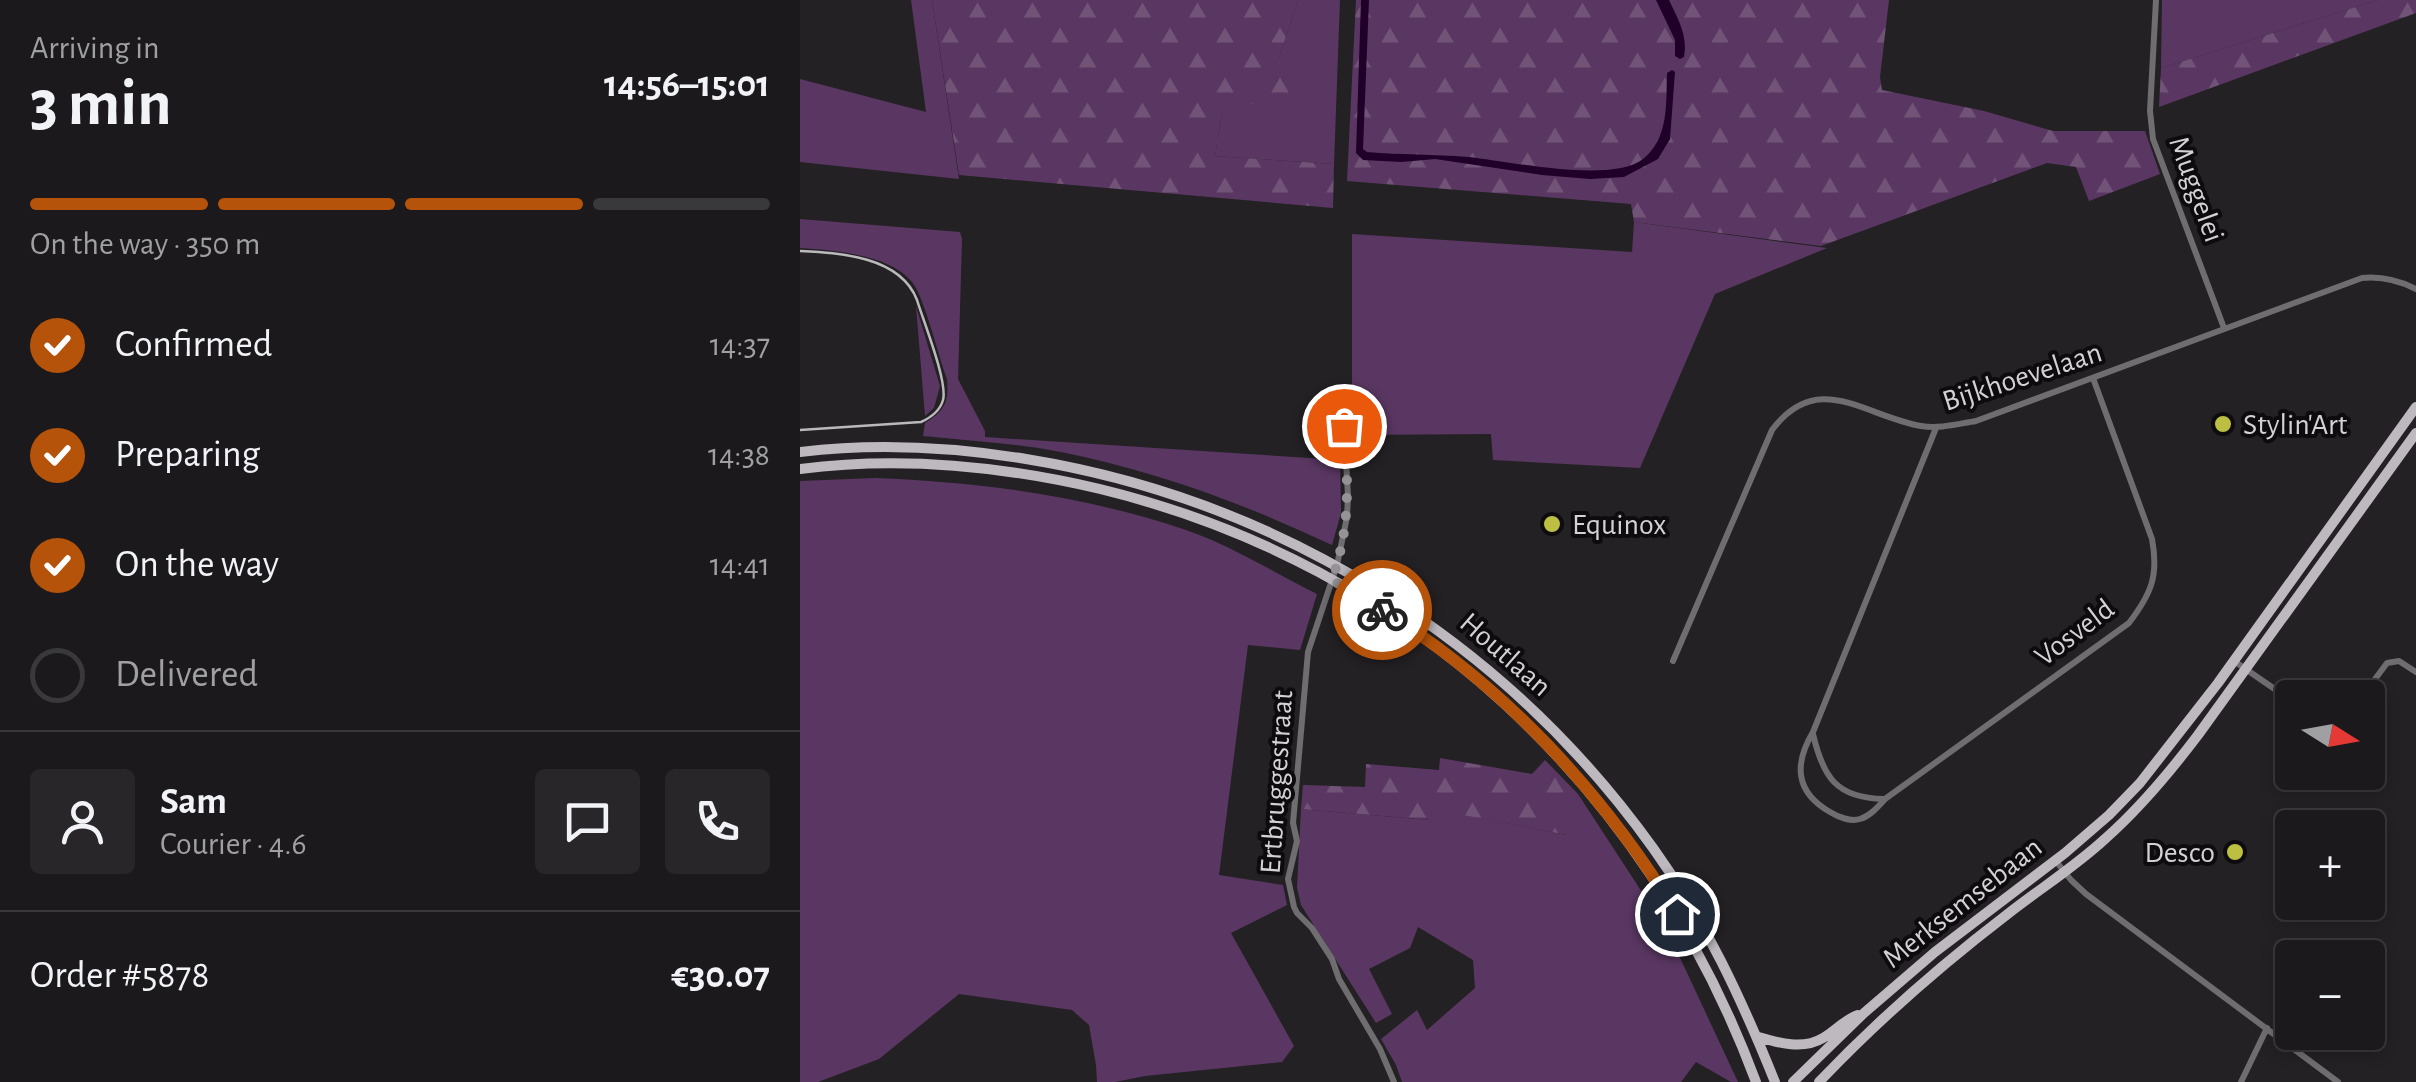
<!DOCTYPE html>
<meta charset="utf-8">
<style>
:root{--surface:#1b191c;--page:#282629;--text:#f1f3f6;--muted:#a0a0a3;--line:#39383b;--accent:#b45309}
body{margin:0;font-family:"Alegreya Sans",sans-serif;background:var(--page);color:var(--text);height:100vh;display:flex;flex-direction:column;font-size:38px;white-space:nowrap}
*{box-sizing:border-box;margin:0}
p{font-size:32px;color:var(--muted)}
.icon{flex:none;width:55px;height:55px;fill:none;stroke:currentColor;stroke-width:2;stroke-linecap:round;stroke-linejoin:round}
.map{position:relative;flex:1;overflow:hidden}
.side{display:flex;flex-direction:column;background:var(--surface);width:800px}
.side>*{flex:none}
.needle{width:65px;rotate:101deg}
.fabs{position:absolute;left:1475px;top:680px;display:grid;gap:20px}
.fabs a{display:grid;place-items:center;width:110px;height:110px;border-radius:10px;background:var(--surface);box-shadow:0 5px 15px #0003,0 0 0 2px var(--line);font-size:50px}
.pin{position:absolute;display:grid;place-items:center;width:85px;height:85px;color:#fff;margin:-42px;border:5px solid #fff;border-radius:50%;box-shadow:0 2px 10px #0007}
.courier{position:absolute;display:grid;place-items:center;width:100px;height:100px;margin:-50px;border:8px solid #b45309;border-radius:50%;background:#fff;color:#222;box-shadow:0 2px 12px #0007}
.head em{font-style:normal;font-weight:600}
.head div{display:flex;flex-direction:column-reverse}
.head{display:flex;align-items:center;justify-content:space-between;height:170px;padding:0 30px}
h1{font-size:65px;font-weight:600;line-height:75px}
.bar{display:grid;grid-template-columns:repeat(4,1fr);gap:15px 10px;align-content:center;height:120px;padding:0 30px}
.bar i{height:12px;border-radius:8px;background:var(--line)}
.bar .selected{background:var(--accent)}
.bar p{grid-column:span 4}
.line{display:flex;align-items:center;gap:25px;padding:0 30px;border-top:2px solid var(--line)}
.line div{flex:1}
.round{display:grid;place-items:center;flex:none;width:105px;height:105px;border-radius:10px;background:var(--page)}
ol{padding:0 30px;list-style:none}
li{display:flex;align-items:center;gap:30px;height:110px}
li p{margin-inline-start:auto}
li .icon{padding:10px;border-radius:50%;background:var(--accent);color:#fff;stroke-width:4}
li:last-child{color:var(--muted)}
li i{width:55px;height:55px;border:5px solid var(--line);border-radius:50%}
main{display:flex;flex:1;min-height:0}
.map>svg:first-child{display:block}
.green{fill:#5a3762}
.forest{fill:url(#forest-firs)}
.water{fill:#200028}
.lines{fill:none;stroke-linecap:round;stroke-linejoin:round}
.minor{stroke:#6f6d70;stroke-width:6}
.primary{stroke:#beb9bf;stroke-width:10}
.tram{stroke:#bbb9bc;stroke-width:2.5}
.done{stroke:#969397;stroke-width:10;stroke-dasharray:0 18}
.route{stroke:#b45309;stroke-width:12}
.poi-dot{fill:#bdbf43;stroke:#0d0b0d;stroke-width:4}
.labels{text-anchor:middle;stroke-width:8;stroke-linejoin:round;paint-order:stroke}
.street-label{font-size:30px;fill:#d3d1d4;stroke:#0d0b0d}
.poi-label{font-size:30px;fill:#d3d1d4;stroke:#0d0b0d;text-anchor:start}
</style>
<main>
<section class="side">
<div class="head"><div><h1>3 min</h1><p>Arriving in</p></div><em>14:56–15:01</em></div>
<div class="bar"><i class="selected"></i><i class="selected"></i><i class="selected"></i><i></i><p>On the way · 350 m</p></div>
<ol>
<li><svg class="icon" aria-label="check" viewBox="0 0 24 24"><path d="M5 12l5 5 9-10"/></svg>Confirmed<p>14:37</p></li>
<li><svg class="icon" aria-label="check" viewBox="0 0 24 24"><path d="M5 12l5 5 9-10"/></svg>Preparing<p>14:38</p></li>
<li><svg class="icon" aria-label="check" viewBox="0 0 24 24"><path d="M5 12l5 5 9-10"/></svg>On the way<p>14:41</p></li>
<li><i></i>Delivered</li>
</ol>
<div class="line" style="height:180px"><a class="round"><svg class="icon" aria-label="person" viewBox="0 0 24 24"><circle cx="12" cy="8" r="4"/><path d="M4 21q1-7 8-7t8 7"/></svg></a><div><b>Sam</b><p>Courier · 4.6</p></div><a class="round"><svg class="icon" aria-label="chat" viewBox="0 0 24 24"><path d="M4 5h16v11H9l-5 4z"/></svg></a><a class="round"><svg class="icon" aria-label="phone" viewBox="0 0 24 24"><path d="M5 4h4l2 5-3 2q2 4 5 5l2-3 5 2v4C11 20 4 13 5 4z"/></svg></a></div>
<div class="line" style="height:130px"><div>Order #5878</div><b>€30.07</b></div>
</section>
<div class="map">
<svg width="1616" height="1082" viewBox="0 0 1616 1082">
<defs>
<pattern id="forest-firs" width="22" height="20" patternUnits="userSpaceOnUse" patternTransform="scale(2.5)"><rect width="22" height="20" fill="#5a3762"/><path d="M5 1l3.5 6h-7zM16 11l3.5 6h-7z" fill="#715378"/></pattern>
</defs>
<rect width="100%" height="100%" fill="#242125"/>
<path class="green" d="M111,0H132L159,179L0,162V79L126,112Z
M498,0H540L534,164L415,156L422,113L479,58Z
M1362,0H1578L1361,68Z
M0,219L160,232L162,239L158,379L185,431V437L540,460L541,513L532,545C445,504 356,471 261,452C216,443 169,441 123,436L125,423C145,411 149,402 147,379C139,358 124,296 112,282C89,254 33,250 0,248Z
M834,222L1027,248L915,294L840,468L693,460L691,434L552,435V234L832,252Z
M116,306L140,386L134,408L125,416Z
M75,478C181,482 285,496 386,530C430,545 475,573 517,594L500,650L448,645L419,875L483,885L487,905L431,933L494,1046L482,1062L345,1076L315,1082H297L296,1065L289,1025L272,1010L159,994L79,1059L18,1082H0V481Z
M778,794L868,932L938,1082H931L896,1062L881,1082H602L596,1065L581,1039L617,1010L627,1030L675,988L673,960L618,927L610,948L569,969L592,1014L576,1023L501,905L497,888L501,809L629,820L631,808L766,835Z"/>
<path class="forest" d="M132,0H498L479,58L491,92L422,113L415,156L534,164L533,208L159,175Z
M556,0H1089L1080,77L1082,90L1184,111L1253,131H1345L1360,174L1289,201L1276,167L1247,163L1021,246L834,222L831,204L547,181Z
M1578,0H1616V13L1359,107L1361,68Z
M640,758L732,774L745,760L778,794L767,835L632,809L630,820L501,809L503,785L565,787L566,764L639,770Z"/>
<path class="water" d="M561,0H569L563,149L567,152C601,155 634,154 668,157C708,161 811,184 843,159C869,138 866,104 867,73L872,70L875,72L870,139L858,159L824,177L790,179L742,175L635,159L602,162L563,160L556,153Z
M856,0H869C878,19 888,35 884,57L880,59L875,56V40Z"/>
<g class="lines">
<path class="minor" d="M1356,0L1350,111L1353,139L1424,328
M544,426L548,496L547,517L537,565L508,652L493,823L497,841L488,879L494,907L497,913L512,928L532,959L539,979L580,1049L594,1082
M1136,428L1013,732C994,764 995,792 1030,812C1038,817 1051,822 1060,819C1070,816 1078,807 1085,799L1329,623C1351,594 1359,576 1352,539L1293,378
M873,661L972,430C1018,369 1064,416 1121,426C1140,429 1157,424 1176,421L1562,278C1582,276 1598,280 1616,289
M1434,661L1492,701
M1561,698L1587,663L1599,661L1616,672
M1013,734C1023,777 1036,798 1084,799
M1255,860L1271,880L1286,894L1538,1082
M1441,1082L1467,1028"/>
<path class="primary" d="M0,452C74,443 153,447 226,459C479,500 704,640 853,848C905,920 942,1000 975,1082
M0,469C100,456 202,466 300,489C610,564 846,786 956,1082
M958,1037C979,1043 1003,1050 1023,1038C1035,1031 1044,1020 1058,1015
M993,1082L1064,1013L1135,952L1265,853L1309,815L1340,783L1418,683L1616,407
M1019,1082C1078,1020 1141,965 1209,913C1241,888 1276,866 1306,838C1341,807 1370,772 1398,735L1616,433"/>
<path class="tram" d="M0,251C39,253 100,256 117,300C123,320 148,382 143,400C140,411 132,417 121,422L0,430"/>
</g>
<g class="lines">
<path class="done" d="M544,426C548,483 551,525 532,580L582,610"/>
<path class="route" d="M582,610C703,684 804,794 877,914"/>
</g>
<g class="poi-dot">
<circle cx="1423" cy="424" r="10"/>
<circle cx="752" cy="524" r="10"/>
<circle cx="1435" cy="852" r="10"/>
</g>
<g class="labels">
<g class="street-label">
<text transform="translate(1397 189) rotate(70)" y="10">Muggelei</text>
<text transform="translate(1222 376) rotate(-18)" y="10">Bijkhoevelaan</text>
<text transform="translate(1274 632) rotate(-37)" y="10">Vosveld</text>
<text transform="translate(706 654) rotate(41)" y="10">Houtlaan</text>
<text transform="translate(476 782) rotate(-86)" y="10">Ertbruggestraat</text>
<text transform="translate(1162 902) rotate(-38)" y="10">Merksemsebaan</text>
</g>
<g class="poi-label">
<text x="1443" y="434">Stylin'Art</text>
<text x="772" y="534">Equinox</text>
<text x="1415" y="862" text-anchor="end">Desco</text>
</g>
</g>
</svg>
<div class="fabs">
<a><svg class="needle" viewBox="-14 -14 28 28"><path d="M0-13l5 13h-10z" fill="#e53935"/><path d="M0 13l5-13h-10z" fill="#a0a0a3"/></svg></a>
<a>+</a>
<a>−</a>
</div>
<div class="pin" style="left:544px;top:426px;background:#ea580c"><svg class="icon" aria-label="bag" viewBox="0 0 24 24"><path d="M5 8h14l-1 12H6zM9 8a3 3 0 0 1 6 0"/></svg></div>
<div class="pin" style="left:877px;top:914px;background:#1f2937"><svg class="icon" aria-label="home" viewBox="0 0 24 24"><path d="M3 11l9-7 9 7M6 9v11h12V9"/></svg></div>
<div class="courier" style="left:582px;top:610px"><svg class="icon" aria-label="bike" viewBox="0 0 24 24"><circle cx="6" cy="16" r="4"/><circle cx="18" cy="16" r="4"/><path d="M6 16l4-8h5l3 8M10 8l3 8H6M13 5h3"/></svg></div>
</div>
</main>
